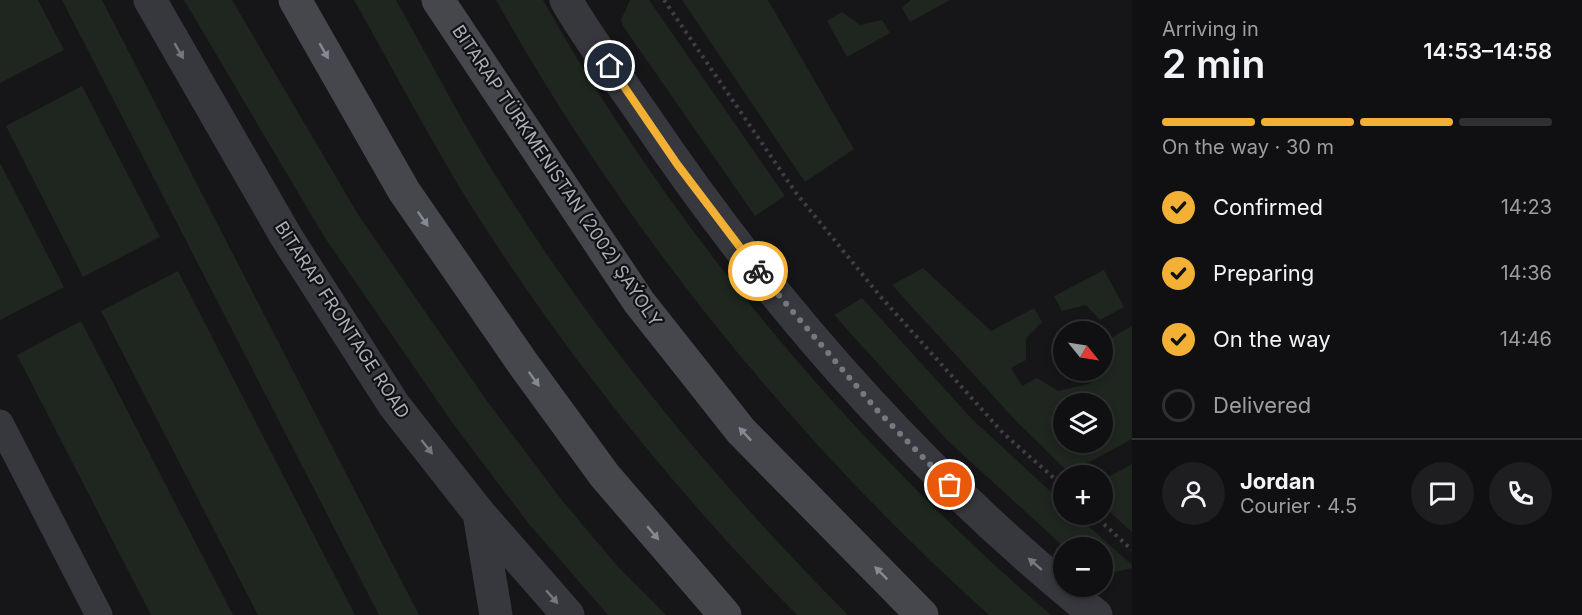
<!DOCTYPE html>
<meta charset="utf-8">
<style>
:root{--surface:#101012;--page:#1e1e20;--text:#f1f3f6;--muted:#9c9d9f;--line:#303032;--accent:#f2b134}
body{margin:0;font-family:Inter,sans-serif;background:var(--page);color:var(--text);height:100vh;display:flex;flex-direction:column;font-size:22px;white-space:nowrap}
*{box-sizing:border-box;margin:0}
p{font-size:20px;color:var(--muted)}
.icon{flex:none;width:33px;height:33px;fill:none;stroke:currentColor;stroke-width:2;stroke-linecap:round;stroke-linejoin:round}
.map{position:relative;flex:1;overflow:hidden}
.details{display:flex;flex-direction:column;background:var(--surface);width:450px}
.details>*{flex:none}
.needle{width:39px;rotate:120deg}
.buttons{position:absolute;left:1053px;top:321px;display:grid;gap:12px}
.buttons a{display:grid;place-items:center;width:60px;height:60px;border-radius:50%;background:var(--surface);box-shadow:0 3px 9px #0003,0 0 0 2px var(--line);font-size:30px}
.pin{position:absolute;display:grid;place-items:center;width:51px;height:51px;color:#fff;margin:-26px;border:3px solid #fff;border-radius:50%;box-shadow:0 2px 6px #0007}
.courier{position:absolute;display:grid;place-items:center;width:60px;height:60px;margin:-30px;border:4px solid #f2b134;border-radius:50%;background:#fff;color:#222;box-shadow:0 2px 8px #0007}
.head em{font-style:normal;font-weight:600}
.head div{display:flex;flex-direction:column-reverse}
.head{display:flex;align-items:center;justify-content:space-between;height:102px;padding:0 30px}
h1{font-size:39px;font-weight:600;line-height:45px}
.bar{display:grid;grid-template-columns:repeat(4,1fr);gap:9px 6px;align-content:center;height:72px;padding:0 30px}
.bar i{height:8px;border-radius:4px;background:var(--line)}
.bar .active{background:var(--accent)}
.bar p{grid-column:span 4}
.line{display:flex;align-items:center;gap:15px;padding:0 30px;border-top:2px solid var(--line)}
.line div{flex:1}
.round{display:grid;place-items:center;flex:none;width:63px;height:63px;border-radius:32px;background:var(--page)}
ol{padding:0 30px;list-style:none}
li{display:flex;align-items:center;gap:18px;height:66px}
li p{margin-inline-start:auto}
li .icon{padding:6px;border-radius:50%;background:var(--accent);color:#111;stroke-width:4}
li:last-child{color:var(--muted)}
li i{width:33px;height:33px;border:3px solid var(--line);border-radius:50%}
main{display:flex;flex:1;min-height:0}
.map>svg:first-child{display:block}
.green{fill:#1e261f;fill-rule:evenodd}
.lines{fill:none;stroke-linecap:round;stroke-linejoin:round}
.path{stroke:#3d3f44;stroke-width:4;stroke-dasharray:3 4.5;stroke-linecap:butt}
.lane{stroke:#37383d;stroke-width:27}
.street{stroke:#37383d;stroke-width:33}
.secondary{stroke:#45474d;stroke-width:33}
.oneway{fill:#757881}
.oneway2{fill:#858993}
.done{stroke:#757880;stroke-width:6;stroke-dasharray:0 10.8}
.route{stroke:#f2b134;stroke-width:8}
.labels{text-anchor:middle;stroke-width:4.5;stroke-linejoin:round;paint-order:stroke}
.street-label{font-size:18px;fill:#a8adb8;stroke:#111113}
</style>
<main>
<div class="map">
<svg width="1132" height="615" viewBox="0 0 1132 615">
<rect width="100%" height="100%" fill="#161618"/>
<path class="green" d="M0,0H38L64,50L0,83Z
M62,0H102L419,615H379Z
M184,0H232L359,216L487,401L561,499L619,568L666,615H608L529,524L454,425L325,238Z
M354,0H396C430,60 462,123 499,181C598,340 717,483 848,615H797C673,490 562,350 468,201C428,136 392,67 354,0Z
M496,0H543C673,231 850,442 1051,615H989C793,439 625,230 496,0Z
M630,0H649L785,196L755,216L623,26L621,20Z
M682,0H768L854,149L805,182Z
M911,0H950L910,22L902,8Z
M842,12L860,25L882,20L890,33L847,57L827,21Z
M82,86L160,237L83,277L6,126Z
M0,163L64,287L0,320Z
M923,268L991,331L1034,308L1042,322L1026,338V360L1011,368L1022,386L1037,378L1058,391L1089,384L1112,362L1111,338L1132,326V439L1069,473L1017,422L892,285ZM1064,404H1102V442H1064Z
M1104,270L1124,307L1100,320L1086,305L1062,311L1054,296Z
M178,271L355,615H258L101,311Z
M862,298L971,418L1063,503L1064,514L1076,515L1132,565V568L1103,575L1102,548L1064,547L947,440L834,315Z
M81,321L233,615H151L17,355Z
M1132,464V532L1102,505L1103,480Z"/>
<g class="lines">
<path class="path" d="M664,0L796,193L880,296L1003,433L1064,487
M1093,514L1132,550"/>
<path class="lane" d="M0,423L99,615"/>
<path class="street" d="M150,0L287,238L394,405L478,512L568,615
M566,0C588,39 617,76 642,113C768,300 920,473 1096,615
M479,513L496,615"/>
<path class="secondary" d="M295,0L404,191L524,365L605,476L725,615
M438,0L639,302L741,431L922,615"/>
</g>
<defs><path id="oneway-solid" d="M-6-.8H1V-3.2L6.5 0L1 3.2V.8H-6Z" transform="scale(1.5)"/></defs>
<g class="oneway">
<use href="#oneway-solid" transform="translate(179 51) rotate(60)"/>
<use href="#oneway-solid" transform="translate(427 447) rotate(52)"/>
<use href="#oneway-solid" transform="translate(1035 564) rotate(-139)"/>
<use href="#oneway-solid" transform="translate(552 597) rotate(49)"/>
</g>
<g class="oneway2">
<use href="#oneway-solid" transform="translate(324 51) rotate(60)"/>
<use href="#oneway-solid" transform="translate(423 219) rotate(55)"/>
<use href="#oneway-solid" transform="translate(534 379) rotate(54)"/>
<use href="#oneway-solid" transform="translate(745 434) rotate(-133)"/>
<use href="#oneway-solid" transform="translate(653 533) rotate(50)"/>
<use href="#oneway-solid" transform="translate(881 573) rotate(-135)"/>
</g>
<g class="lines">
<path class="done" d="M758,271L877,410L950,485"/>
<path class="route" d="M610,66L677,164L758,271"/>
</g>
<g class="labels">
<g class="street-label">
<text transform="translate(557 176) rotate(56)" y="6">BITARAP TÜRKMENISTAN (2002) ŞAÝOLY</text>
<text transform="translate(342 320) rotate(57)" y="6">BITARAP FRONTAGE ROAD</text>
</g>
</g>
</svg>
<div class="buttons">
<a><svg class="needle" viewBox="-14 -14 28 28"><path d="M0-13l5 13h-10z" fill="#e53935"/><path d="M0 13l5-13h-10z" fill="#9c9d9f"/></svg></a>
<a><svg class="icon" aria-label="layers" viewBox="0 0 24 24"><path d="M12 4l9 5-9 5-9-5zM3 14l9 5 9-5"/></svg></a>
<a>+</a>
<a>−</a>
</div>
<div class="pin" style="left:950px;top:485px;background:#ea580c"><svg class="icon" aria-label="bag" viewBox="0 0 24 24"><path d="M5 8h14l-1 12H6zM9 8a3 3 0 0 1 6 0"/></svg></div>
<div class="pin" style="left:610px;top:66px;background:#1f2937"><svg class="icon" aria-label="home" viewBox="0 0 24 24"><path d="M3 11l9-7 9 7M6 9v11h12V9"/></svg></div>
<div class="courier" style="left:758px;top:271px"><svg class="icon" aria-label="bike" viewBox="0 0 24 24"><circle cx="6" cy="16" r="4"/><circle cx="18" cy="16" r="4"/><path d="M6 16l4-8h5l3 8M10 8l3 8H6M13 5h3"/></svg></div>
</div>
<section class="details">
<div class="head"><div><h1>2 min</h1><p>Arriving in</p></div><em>14:53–14:58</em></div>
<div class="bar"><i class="active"></i><i class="active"></i><i class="active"></i><i></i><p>On the way · 30 m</p></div>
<ol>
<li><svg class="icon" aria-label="check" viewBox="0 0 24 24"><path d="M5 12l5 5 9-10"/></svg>Confirmed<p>14:23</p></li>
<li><svg class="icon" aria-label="check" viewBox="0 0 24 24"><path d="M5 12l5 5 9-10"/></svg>Preparing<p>14:36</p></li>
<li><svg class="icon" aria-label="check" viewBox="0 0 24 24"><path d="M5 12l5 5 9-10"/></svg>On the way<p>14:46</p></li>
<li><i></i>Delivered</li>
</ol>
<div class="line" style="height:108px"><a class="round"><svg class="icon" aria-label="person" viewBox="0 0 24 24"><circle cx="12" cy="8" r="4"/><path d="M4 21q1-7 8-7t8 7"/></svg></a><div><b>Jordan</b><p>Courier · 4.5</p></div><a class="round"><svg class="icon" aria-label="chat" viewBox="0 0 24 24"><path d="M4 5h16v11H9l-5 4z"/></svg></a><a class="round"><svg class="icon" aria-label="phone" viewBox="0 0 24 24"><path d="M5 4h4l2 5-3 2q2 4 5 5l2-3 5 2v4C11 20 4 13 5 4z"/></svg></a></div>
</section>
</main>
